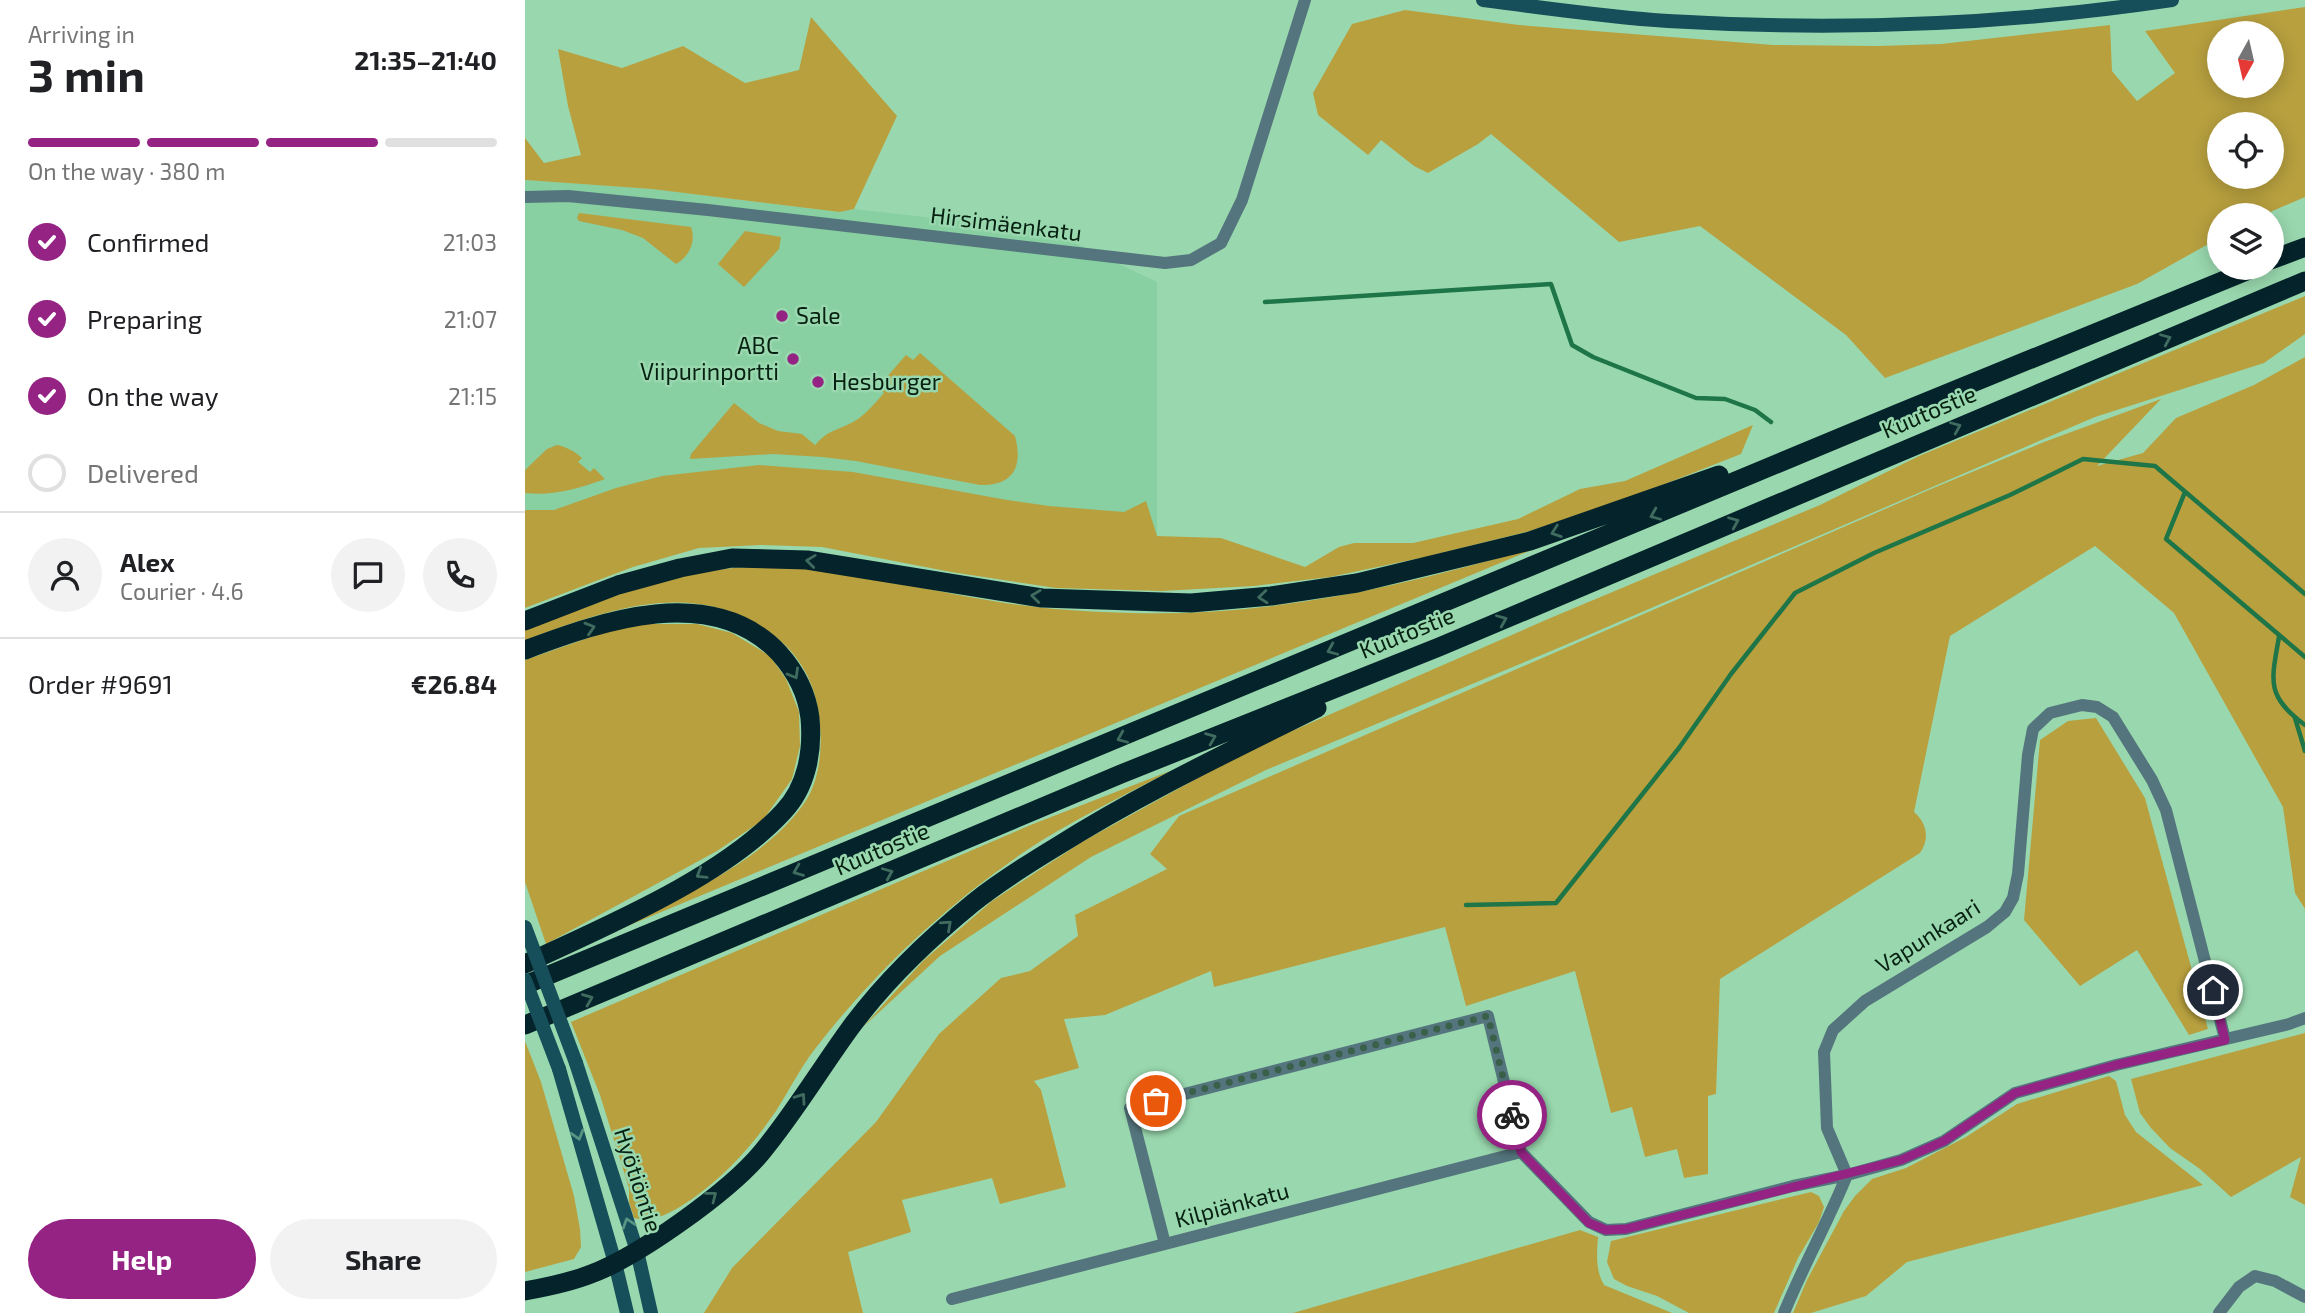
<!DOCTYPE html>
<meta charset="utf-8">
<style>
:root{--surface:#fff;--page:#f2f2f2;--text:#202124;--muted:#757577;--line:#e0e0e0;--accent:#942383}
body{margin:0;font-family:"Exo 2",sans-serif;background:var(--page);color:var(--text);height:100vh;display:flex;flex-direction:column;font-size:26px;white-space:nowrap}
*{box-sizing:border-box;margin:0}
p{font-size:23px;color:var(--muted)}
.icon{flex:none;width:38px;height:38px;fill:none;stroke:currentColor;stroke-width:2;stroke-linecap:round;stroke-linejoin:round}
.map{position:relative;flex:1;overflow:hidden}
.details{display:flex;flex-direction:column;background:var(--surface);width:525px}
.details>*{flex:none}
.needle{width:46px;rotate:188deg}
.buttons{position:absolute;left:1682px;top:21px;display:grid;gap:14px}
.buttons a{display:grid;place-items:center;width:77px;height:77px;border-radius:50%;background:var(--surface);box-shadow:0 4px 18px #0003;font-size:35px}
.pin{position:absolute;display:grid;place-items:center;width:60px;height:60px;color:#fff;margin:-30px;border:4px solid #fff;border-radius:50%;box-shadow:0 2px 7px #0007}
.courier{position:absolute;display:grid;place-items:center;width:70px;height:70px;margin:-35px;border:5px solid #942383;border-radius:50%;background:#fff;color:#222;box-shadow:0 2px 9px #0007}
.headline em{font-style:normal;font-weight:700}
.headline div{display:flex;flex-direction:column-reverse}
.headline{display:flex;align-items:center;justify-content:space-between;height:119px;padding:0 28px}
h1{font-size:46px;font-weight:700;line-height:52px}
.bar{display:grid;grid-template-columns:repeat(4,1fr);gap:10px 7px;align-content:center;height:84px;padding:0 28px}
.bar i{height:9px;border-radius:5px;background:var(--line)}
.bar .active{background:var(--accent)}
.bar p{grid-column:span 4}
.line{display:flex;align-items:center;gap:18px;padding:0 28px;border-top:2px solid var(--line)}
.line div{flex:1}
.round{display:grid;place-items:center;flex:none;width:74px;height:74px;border-radius:37px;background:var(--page)}
ol{padding:0 28px;list-style:none}
li{display:flex;align-items:center;gap:21px;height:77px}
li p{margin-inline-start:auto}
li .icon{padding:7px;border-radius:50%;background:var(--accent);color:#fff;stroke-width:4}
li:last-child{color:var(--muted)}
li i{width:38px;height:38px;border:4px solid var(--line);border-radius:50%}
.primary-button{display:flex;gap:14px;margin-top:auto;padding:14px 28px}
.primary-button a{flex:1;height:80px;border-radius:42px;background:var(--accent);color:#fff;font-size:28px;font-weight:700;line-height:80px;text-align:center}
.primary-button a+a{background:var(--page);color:var(--text)}
main{display:flex;flex:1;min-height:0}
.map>svg:first-child{display:block}
.built{fill:#88cfa1}
.green{fill:#b8a03f;fill-rule:evenodd}
.lines{fill:none;stroke-linecap:round;stroke-linejoin:round}
.stream{stroke:#1e7547;stroke-width:4.5}
.minor{stroke:#54757d;stroke-width:12}
.secondary{stroke:#164e5a;stroke-width:14}
.trunk{stroke:#04232a;stroke-width:19}
.secondary-bridge{stroke:#164e5a;stroke-width:14}
.oneway{stroke:#406b5f}
.oneway2{stroke:#589384}
.done{stroke:#396048;stroke-width:7;stroke-dasharray:0 12.6}
.route{stroke:#942383;stroke-width:9}
.poi-dot{fill:#942383;stroke:#99d8ae;stroke-width:2.5}
.labels{text-anchor:middle;stroke-width:5;stroke-linejoin:round;paint-order:stroke}
.street-label{font-size:23px;fill:#062011;stroke:#99d8ae}
.poi-label{font-size:23px;fill:#062011;stroke:#99d8ae;text-anchor:start}
</style>
<main>
<section class="details">
<div class="headline"><div><h1>3 min</h1><p>Arriving in</p></div><em>21:35–21:40</em></div>
<div class="bar"><i class="active"></i><i class="active"></i><i class="active"></i><i></i><p>On the way · 380 m</p></div>
<ol>
<li><svg class="icon" aria-label="check" viewBox="0 0 24 24"><path d="M5 12l5 5 9-10"/></svg>Confirmed<p>21:03</p></li>
<li><svg class="icon" aria-label="check" viewBox="0 0 24 24"><path d="M5 12l5 5 9-10"/></svg>Preparing<p>21:07</p></li>
<li><svg class="icon" aria-label="check" viewBox="0 0 24 24"><path d="M5 12l5 5 9-10"/></svg>On the way<p>21:15</p></li>
<li><i></i>Delivered</li>
</ol>
<div class="line" style="height:126px"><a class="round"><svg class="icon" aria-label="person" viewBox="0 0 24 24"><circle cx="12" cy="8" r="4"/><path d="M4 21q1-7 8-7t8 7"/></svg></a><div><b>Alex</b><p>Courier · 4.6</p></div><a class="round"><svg class="icon" aria-label="chat" viewBox="0 0 24 24"><path d="M4 5h16v11H9l-5 4z"/></svg></a><a class="round"><svg class="icon" aria-label="phone" viewBox="0 0 24 24"><path d="M5 4h4l2 5-3 2q2 4 5 5l2-3 5 2v4C11 20 4 13 5 4z"/></svg></a></div>
<div class="line" style="height:91px"><div>Order #9691</div><b>€26.84</b></div>
<div class="primary-button"><a>Help</a><a>Share</a></div>
</section>
<div class="map">
<svg width="1780" height="1313" viewBox="0 0 1780 1313">
<rect width="100%" height="100%" fill="#99d8ae"/>
<path class="built" d="M0,180L127,189L315,212L329,209L525,231L632,282V536L0,546Z"/>
<path class="green" d="M1780,7V197L1738,215H1694V238L1612,284L1360,378L1321,335L1175,226L1094,242L966,134L953,144L903,173L889,166L856,140L843,155L793,115L788,93L827,24L880,10L994,25L1248,45L1353,46L1416,44L1585,25L1587,71L1612,101L1650,73L1620,31ZM1694,33H1746V86H1694ZM1694,124H1746V177H1694Z
M286,17L372,116L329,209L315,212L127,189L0,180V138L19,163L56,155L43,106L33,49L97,68L158,46L220,83L274,70Z
M54,213L166,227C171,241 165,256 151,264L118,238L97,230L54,221L52,218Z
M220,231L256,237L254,249L219,287L193,264Z
M1780,296V334L1739,363L1570,417L1038,646L741,770L566,857L415,956L338,1027L398,961L467,901L557,842L680,774L751,738L1023,619L1295,505L1394,456Z
M395,353L490,436C498,466 489,486 455,485L331,461L297,457L248,454L165,459L166,454L209,403L234,423L253,431L277,434L290,445C304,430 308,432 324,424C338,418 349,404 359,393L353,387L381,355L388,360Z
M1780,357V909L1770,893L1758,807L1649,613L1570,546L1425,636L1389,812C1402,823 1405,839 1395,853L1195,979L1191,1094L1183,1096V1174L1159,1178L1152,1149L1120,1157L1107,1107L1086,1113L1050,971L941,1006L920,927L689,987L686,971L580,1015L539,1019L554,1068L509,1081L516,1090L541,1187L475,1204L467,1178L377,1200L386,1232L323,1252L338,1313H179L207,1268L351,1122L414,1034L476,978L505,971L553,936L550,915L642,869L625,854L654,816L1406,489L1519,442L1636,399L1572,466L1618,453L1651,418L1729,385Z
M1228,425L1216,454L1117,493L1005,531L900,557L805,577L729,586L637,591L531,588L426,572L297,547L236,545L174,548L108,567L0,608V510H29L91,488L137,476L234,465L328,472L482,500L524,506L599,512L621,501L632,536L696,538L780,567L814,547L829,543H888L993,519L1055,489L1100,481Z
M32,445C42,447 49,451 57,458L53,462L65,472L69,468L80,479C53,489 28,496 0,493V470L22,449Z
M1021,544L93,930C155,896 239,862 280,802C297,777 298,738 293,709C288,679 272,652 247,634C169,576 82,610 0,640V630C72,602 145,571 223,567C307,564 391,589 474,602C517,609 562,612 606,613C748,617 885,585 1021,544Z
M111,624H172L207,633L245,656L261,679L274,712L275,746L267,779L238,820L192,851L21,944L0,882V660L86,630Z
M1571,718L1620,798L1683,1029L1664,1035L1612,950L1555,986L1499,920L1515,740L1543,721Z
M645,771C597,797 547,820 502,850C421,905 350,971 290,1049C275,1068 264,1091 251,1111C227,1146 201,1175 167,1199C149,1211 131,1223 109,1218L104,1202V1188L75,1095L46,1022L508,824Z
M1780,1033V1205L1765,1197L1776,1157L1706,1197L1675,1169L1645,1148L1626,1128L1615,1113L1606,1079Z
M0,1041L16,1082L49,1196L55,1229L56,1247L49,1259L0,1272Z
M1584,1076L1591,1081L1600,1115L1611,1132L1678,1185L1382,1262L1341,1296L1286,1313H1268L1282,1280L1319,1211L1330,1196L1347,1179L1381,1168L1441,1137L1492,1104Z
M1286,1192L1294,1196L1299,1207L1294,1222L1273,1258L1249,1313H1164L1132,1296L1102,1286L1089,1279L1082,1262L1086,1241Z
M1055,1230L1073,1237C1072,1254 1070,1269 1079,1285L1147,1313H768Z"/>
<g class="lines">
<path class="stream" d="M740,302L1026,284L1047,345L1068,357L1171,398L1200,399L1230,410L1246,422
M1660,492L1641,539L1780,657
M1754,637C1746,682 1741,696 1780,725
M1770,718L1780,751
M941,905L1031,903L1154,748L1206,674L1270,593L1349,553L1485,495L1558,459L1630,466L1780,594"/>
<path class="minor" d="M0,197L43,196L183,210L640,263L666,260L696,243L717,200L780,0
M640,1244L605,1108L963,1016L996,1152L1064,1222L1081,1230L1101,1229L1268,1186L1322,1175L1302,1128L1299,1052L1308,1030L1340,1001L1462,927L1480,912L1488,898L1493,874L1503,755L1508,729L1525,713L1557,705L1572,707L1588,717L1627,780L1641,810L1700,1039
M427,1299L996,1152
M1259,1313C1278,1266 1303,1222 1322,1175L1376,1160L1419,1141L1490,1093L1591,1065L1764,1024L1780,1018
M1694,1313L1714,1287L1730,1276L1750,1281L1780,1297"/>
<path class="secondary" d="M958,0C1020,8 1081,17 1143,21C1311,31 1481,25 1647,0
M51,1063L112,1251L126,1313
M34,1069L90,1263L102,1313"/>
<path class="trunk" d="M1746,260L1780,247
M0,621L93,585L155,568L207,558L282,560L517,598L666,603L746,596L832,583L1005,541L1194,475
M0,650C77,621 187,582 254,653C271,672 282,693 285,718C288,751 282,787 258,812C197,878 81,926 0,964
M0,985L1374,413L1729,268
M0,1025L596,774L914,647L1780,281
M0,1291C22,1287 46,1282 66,1274C114,1256 205,1191 237,1152C270,1112 296,1068 326,1027C360,981 404,939 448,903C474,882 503,864 531,847C615,794 704,752 792,708"/>
<path class="secondary-bridge" d="M0,927L51,1063
M0,980L34,1069"/>
</g>
<defs><path id="oneway-chevron" d="M-2-3.5L2.5 0L-2 3.5" fill="none" stroke-width="1.6" stroke-linecap="round" stroke-linejoin="round" transform="scale(1.75)"/></defs>
<g class="oneway">
<use href="#oneway-chevron" transform="translate(1641 339) rotate(-23)"/>
<use href="#oneway-chevron" transform="translate(1431 427) rotate(-23)"/>
<use href="#oneway-chevron" transform="translate(1130 515) rotate(157)"/>
<use href="#oneway-chevron" transform="translate(1209 522) rotate(-23)"/>
<use href="#oneway-chevron" transform="translate(1031 532) rotate(161)"/>
<use href="#oneway-chevron" transform="translate(286 561) rotate(-173)"/>
<use href="#oneway-chevron" transform="translate(511 596) rotate(-173)"/>
<use href="#oneway-chevron" transform="translate(738 597) rotate(175)"/>
<use href="#oneway-chevron" transform="translate(977 620) rotate(-23)"/>
<use href="#oneway-chevron" transform="translate(65 628) rotate(-17)"/>
<use href="#oneway-chevron" transform="translate(807 650) rotate(157)"/>
<use href="#oneway-chevron" transform="translate(269 674) rotate(60)"/>
<use href="#oneway-chevron" transform="translate(597 738) rotate(157)"/>
<use href="#oneway-chevron" transform="translate(686 738) rotate(-22)"/>
<use href="#oneway-chevron" transform="translate(273 871) rotate(158)"/>
<use href="#oneway-chevron" transform="translate(363 873) rotate(-23)"/>
<use href="#oneway-chevron" transform="translate(176 874) rotate(148)"/>
<use href="#oneway-chevron" transform="translate(422 925) rotate(-42)"/>
<use href="#oneway-chevron" transform="translate(63 999) rotate(-22)"/>
<use href="#oneway-chevron" transform="translate(276 1098) rotate(-55)"/>
<use href="#oneway-chevron" transform="translate(187 1196) rotate(-38)"/>
</g>
<g class="oneway2">
<use href="#oneway-chevron" transform="translate(53 1135) rotate(74)"/>
<use href="#oneway-chevron" transform="translate(103 1223) rotate(-108)"/>
</g>
<g class="lines">
<path class="done" d="M631,1101L963,1016L987,1115"/>
<path class="route" d="M987,1115L996,1152L1064,1223L1081,1230L1101,1229L1376,1160L1419,1141L1490,1093L1591,1065L1700,1040L1688,990"/>
</g>
<g class="poi-dot">
<circle cx="257" cy="316" r="7"/>
<circle cx="268" cy="359" r="7"/>
<circle cx="293" cy="382" r="7"/>
</g>
<g class="labels">
<g class="street-label">
<text transform="translate(481 224) rotate(7)" y="8">Hirsimäenkatu</text>
<text transform="translate(1404 412) rotate(-23)" y="8">Kuutostie</text>
<text transform="translate(882 633) rotate(-22)" y="8">Kuutostie</text>
<text transform="translate(357 849) rotate(-23)" y="8">Kuutostie</text>
<text transform="translate(1403 936) rotate(-32)" y="8">Vapunkaari</text>
<text transform="translate(113 1180) rotate(72)" y="8">Hyötiöntie</text>
<text transform="translate(707 1205) rotate(-15)" y="8">Kilpiänkatu</text>
</g>
<g class="poi-label">
<text x="271" y="324">Sale</text>
<text x="254" y="354" text-anchor="end">ABC<tspan x="254" dy="26">Viipurinportti</tspan></text>
<text x="307" y="390">Hesburger</text>
</g>
</g>
</svg>
<div class="buttons">
<a><svg class="needle" viewBox="-14 -14 28 28"><path d="M0-13l5 13h-10z" fill="#e53935"/><path d="M0 13l5-13h-10z" fill="#757577"/></svg></a>
<a><svg class="icon" aria-label="locate" viewBox="0 0 24 24"><circle cx="12" cy="12" r="6"/><path d="M12 2v4M12 18v4M2 12h4M18 12h4"/></svg></a>
<a><svg class="icon" aria-label="layers" viewBox="0 0 24 24"><path d="M12 4l9 5-9 5-9-5zM3 14l9 5 9-5"/></svg></a>
</div>
<div class="pin" style="left:631px;top:1101px;background:#ea580c"><svg class="icon" aria-label="bag" viewBox="0 0 24 24"><path d="M5 8h14l-1 12H6zM9 8a3 3 0 0 1 6 0"/></svg></div>
<div class="pin" style="left:1688px;top:990px;background:#1f2937"><svg class="icon" aria-label="home" viewBox="0 0 24 24"><path d="M3 11l9-7 9 7M6 9v11h12V9"/></svg></div>
<div class="courier" style="left:987px;top:1115px"><svg class="icon" aria-label="bike" viewBox="0 0 24 24"><circle cx="6" cy="16" r="4"/><circle cx="18" cy="16" r="4"/><path d="M6 16l4-8h5l3 8M10 8l3 8H6M13 5h3"/></svg></div>
</div>
</main>
